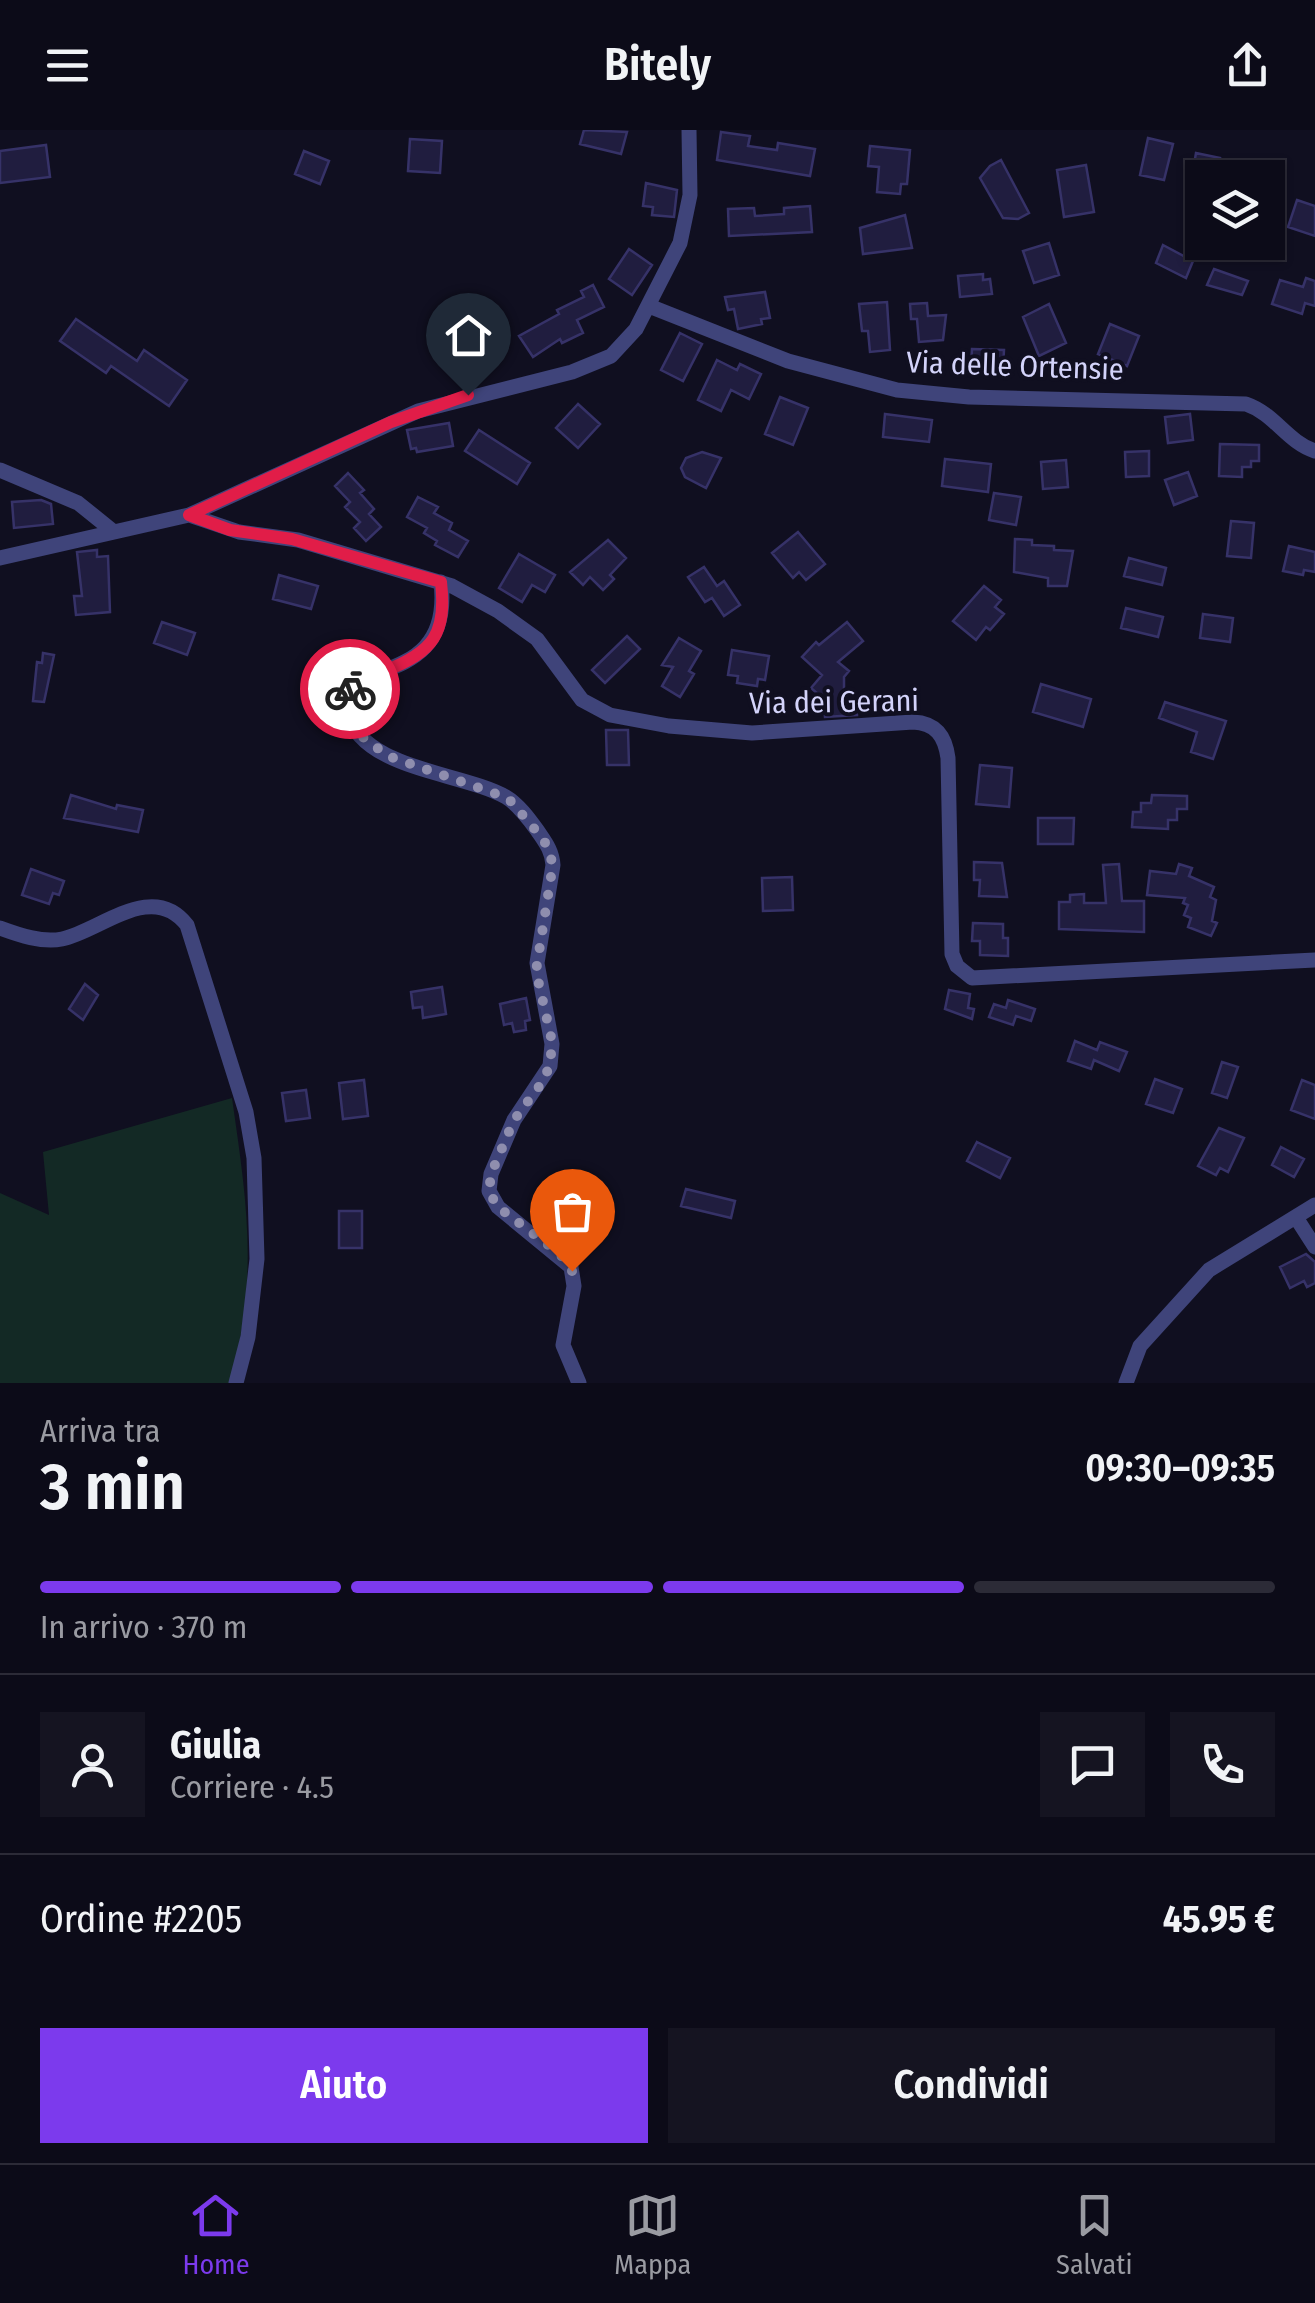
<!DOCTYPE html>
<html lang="it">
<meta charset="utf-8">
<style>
:root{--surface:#0c0b18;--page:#151421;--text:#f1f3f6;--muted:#9a9ba2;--line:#2c2b37;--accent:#7c3aed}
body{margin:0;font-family:"Fira Sans Condensed",sans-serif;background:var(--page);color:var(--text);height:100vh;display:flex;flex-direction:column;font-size:38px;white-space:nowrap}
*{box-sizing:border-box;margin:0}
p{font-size:32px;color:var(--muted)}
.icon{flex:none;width:55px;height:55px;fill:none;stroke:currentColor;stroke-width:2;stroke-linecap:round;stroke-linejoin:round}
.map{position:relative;height:1253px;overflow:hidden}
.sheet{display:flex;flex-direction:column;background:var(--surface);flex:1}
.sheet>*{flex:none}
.tools{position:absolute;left:1185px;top:30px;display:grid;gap:20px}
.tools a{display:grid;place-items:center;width:100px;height:100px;border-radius:0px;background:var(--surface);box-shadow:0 2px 8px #0004,0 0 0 2px var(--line);font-size:50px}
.pin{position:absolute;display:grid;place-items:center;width:85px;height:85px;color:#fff;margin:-102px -42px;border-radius:50% 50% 50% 0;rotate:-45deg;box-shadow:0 0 10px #0007}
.pin .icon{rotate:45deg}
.courier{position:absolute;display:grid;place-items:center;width:100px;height:100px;margin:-50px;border:8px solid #e11d48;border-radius:50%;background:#fff;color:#222;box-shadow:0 2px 12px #0007}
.head em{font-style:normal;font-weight:600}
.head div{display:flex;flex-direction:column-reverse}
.head{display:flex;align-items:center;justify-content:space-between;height:170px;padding:0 40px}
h1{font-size:65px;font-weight:600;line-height:75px}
.bar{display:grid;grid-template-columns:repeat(4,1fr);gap:15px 10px;align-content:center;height:120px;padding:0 40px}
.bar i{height:12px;border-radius:8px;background:var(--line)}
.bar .selected{background:var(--accent)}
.bar p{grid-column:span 4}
.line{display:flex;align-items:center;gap:25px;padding:0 40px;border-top:2px solid var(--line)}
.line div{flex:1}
.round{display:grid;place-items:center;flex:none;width:105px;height:105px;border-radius:0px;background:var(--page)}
.button{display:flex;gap:20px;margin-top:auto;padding:20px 40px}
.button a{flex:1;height:115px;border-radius:0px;background:var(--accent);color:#fff;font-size:40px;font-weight:600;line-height:115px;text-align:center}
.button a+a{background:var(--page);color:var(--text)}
header{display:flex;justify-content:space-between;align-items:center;height:130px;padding:0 40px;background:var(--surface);font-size:45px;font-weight:600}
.dock{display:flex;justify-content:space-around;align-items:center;height:140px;border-top:2px solid var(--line);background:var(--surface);font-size:28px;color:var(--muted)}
.dock a{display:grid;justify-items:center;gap:5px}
.dock .selected{color:var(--accent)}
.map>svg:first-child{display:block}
.green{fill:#132925}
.building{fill:#201d3f;stroke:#363268;stroke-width:2.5}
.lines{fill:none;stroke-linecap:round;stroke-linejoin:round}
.minor{stroke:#3f447a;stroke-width:15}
.done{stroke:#8f8eae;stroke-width:10;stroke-dasharray:0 18}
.route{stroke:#e11d48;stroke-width:12}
.labels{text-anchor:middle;stroke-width:8;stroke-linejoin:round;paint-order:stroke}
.street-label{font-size:30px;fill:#d3d3fa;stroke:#100f20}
</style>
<header><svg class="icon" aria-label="menu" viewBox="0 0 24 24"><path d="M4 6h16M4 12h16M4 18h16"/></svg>Bitely<svg class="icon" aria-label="share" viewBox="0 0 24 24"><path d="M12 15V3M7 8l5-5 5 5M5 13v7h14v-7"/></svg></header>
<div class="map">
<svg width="1315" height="1253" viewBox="0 0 1315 1253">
<rect width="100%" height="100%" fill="#100f20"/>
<path class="green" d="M232,968C247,1073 259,1147 230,1253H0V1063L49,1085L43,1022Z"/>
<path class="building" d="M584,0L627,2L621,24L580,14Z
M721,2L750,6L748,16L777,20L778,13L815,19L810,46L717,30Z
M1148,8L1173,14L1164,50L1140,45Z
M410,9L442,11L440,43L408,41Z
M46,15L50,47L0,53V21Z
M870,16L910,20L907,54H901L900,64L877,62L879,37L868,36Z
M304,21L329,31L320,54L295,44Z
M1196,23L1220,28L1217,48H1202V64L1189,62Z
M1001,30L1029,83L1018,89L1003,88L980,48L990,36Z
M1086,35L1094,82L1064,87L1057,40Z
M646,53L677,60L674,87L652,85L653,77L643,76Z
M1297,70L1315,76V106L1288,97Z
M810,76L812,102L729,106L728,79L754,78L755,86L784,84V78Z
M905,85L912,118L863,124L860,98Z
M1049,113L1059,145L1034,153L1023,121Z
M1163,115L1193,131L1186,148L1156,133Z
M629,119L652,135L632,165L609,149Z
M1214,139L1248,151L1242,165L1207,155Z
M983,144V150L990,149L992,164L960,167L958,146Z
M1306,148L1315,151V176L1305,173L1302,184L1272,174L1280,150L1303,157Z
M593,155L604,177L577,190L583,203L562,213L560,209L533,227L519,206L559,184L557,180L584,167L581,161Z
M765,162L770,188L761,189L762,194L738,199L734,179L728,180L725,167Z
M887,172L890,220L870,222L868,201H862L859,174Z
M927,173L928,186L946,185L943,210L919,212L917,189H911L910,174Z
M1049,174L1066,213L1039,226L1023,187Z
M76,189L137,231L144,220L187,250L169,276L111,236L106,243L60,211Z
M1110,194L1139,206L1127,236L1098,224Z
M680,203L702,214L683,251L661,240Z
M972,219L1004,220L1003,238L971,237Z
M717,230L737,240L740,234L761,244L749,269L731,260L721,281L698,270Z
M780,267L808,278L793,315L765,304Z
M578,274L600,294L578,318L556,298Z
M885,284L932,290L929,312L883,307Z
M1190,284L1193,310L1168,313L1165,287Z
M449,293L453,316L417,322L416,318L411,319L407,300Z
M479,300L530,333L517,354L465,321Z
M1220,314L1259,315V331H1251V337H1242V347L1219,346Z
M1149,321V346L1126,347L1125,322Z
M702,322L721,328L706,358L685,347L681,338L686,328Z
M945,329L991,334L988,362L942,356Z
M1066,330L1068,357L1043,359L1041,332Z
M1188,342L1197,366L1174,375L1165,350Z
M348,343L364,360L360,363L374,379L369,384L381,397L366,411L354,398L360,392L345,377L350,372L335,356Z
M994,363L1021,367L1016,395L989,390Z
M418,367L438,377L434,383L452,393L449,400L468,411L458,427L435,415L437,411L424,403L427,398L407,387Z
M41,370L51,374L53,394L14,398L12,372Z
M1231,391L1254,393L1251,428L1227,426Z
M798,402L825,434L806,450L799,442L793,448L772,423Z
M1015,409L1032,410V415L1054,416V420L1073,421L1067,456H1048V448L1014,442Z
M608,410L626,428L610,445L614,449L603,460L590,447L583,455L570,442Z
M1289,416L1315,422V442L1304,440L1303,445L1283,441Z
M97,420V427L108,426L110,482L76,485L74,466H82L77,422Z
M519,424L555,445L545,462L532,455L522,472L499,458Z
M1129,428L1166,438L1162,455L1124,446Z
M704,437L717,456L724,451L740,475L724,486L712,468L705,472L688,447Z
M279,445L318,456L311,479L273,469Z
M984,456L1001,470L995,477L1004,484L990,500L986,497L976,510L953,491Z
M1126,478L1163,487L1158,507L1121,498Z
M1203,484L1233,488L1230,512L1200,508Z
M162,492L195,503L187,525L154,513Z
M847,492L863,511L838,532L849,541L844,547V577L857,576V585L825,587L824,569L811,558L822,545L802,527L816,512L819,515Z
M627,506L640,519L605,553L592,540Z
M679,508L701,521L689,541L694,544L680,567L662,556L673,537L662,535Z
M732,520L769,526L765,550L758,549L757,556L737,553L738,546L728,545Z
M43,523L54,525L44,572L33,571L37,532L42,533Z
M1041,554L1091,569L1083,597L1033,582Z
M1165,572L1226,591L1213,629L1191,622L1197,602L1159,588Z
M606,600H628L629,635H607Z
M980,635L1012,638L1009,677L976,674Z
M71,665L116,679L117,675L143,680L138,702L64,688Z
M1152,665L1187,666V679H1177V690H1168V699L1132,697L1133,682H1141V673H1151Z
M1038,688H1074L1073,714H1038Z
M974,732L1002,733L1007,767L979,766L980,750H974Z
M1119,734L1122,771H1144V802L1059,799V772H1070V765L1084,764V773H1106L1103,735Z
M1179,734L1192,738L1189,746L1214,757L1210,767L1216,770L1212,791L1217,793L1211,806L1188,797L1191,788L1184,785L1188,775L1183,773L1185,768L1147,765L1150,741L1176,744Z
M31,739L64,751L59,765L53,763L49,774L22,765Z
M792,747L793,780L763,781L762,748Z
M973,793L1003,794V808H1008V826L980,825V811H972Z
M85,854L98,865L83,890L69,879Z
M442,857L446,884L423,888L422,877L413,878L411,862Z
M949,860L970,864L968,878L974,879L972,889L945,879Z
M526,868L530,890L525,891L526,900L514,902L512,893L504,895L500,874Z
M1008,870L1035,879L1031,891L1016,886L1013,895L989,887L994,874L1006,878Z
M1075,911L1097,920L1100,912L1127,922L1119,941L1094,930L1091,939L1068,931Z
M1222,932L1238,937L1227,968L1212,963Z
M1155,949L1182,959L1173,983L1146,974Z
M364,950L368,986L343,989L339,953Z
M1302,950L1315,955V989L1291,980Z
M306,960L310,988L286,991L282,963Z
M1219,998L1244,1008L1228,1042L1220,1038L1216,1045L1198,1036Z
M977,1012L1010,1028L1000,1048L967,1031Z
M1281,1017L1304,1029L1294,1047L1272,1035Z
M686,1059L735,1071L731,1088L681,1076Z
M339,1081H362V1118H339Z
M1306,1124L1315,1132V1153L1307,1157L1304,1151L1290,1158L1280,1137Z"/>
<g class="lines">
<path class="minor" d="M649,176L788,231L897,260L969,267L1246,274C1275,284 1287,312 1315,321
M0,340L78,373L114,402
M189,385L239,402L298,410L452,456L498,481L537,509L582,570L610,585L669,596L752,603L913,592C936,593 945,606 948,628L952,824L957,836L972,848L1315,830
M0,428L189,385L418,281L572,242L611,226L636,199L680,113L690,65L689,0
M441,452C454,565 330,523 348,584C363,640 462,642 506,667C518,674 529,689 537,700C545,712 552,720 553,735L537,833L552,914L550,936L514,990L491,1044L489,1061L498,1077L571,1137L574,1156L563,1215L579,1253
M0,798C19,805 42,813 62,809C100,801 152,750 187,795L246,982L254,1028L257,1129L248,1207L236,1253
M1297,1089L1315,1117
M1126,1253L1140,1216L1209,1140L1315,1075"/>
</g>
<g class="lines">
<path class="done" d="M350,559L347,583L360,605L388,626L508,668L544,710L553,734L536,841L551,907V931L544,950L514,990L491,1044L489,1062L498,1077L560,1124L572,1141"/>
<path class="route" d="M350,559C360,549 372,546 385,541C433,522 447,504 441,452L292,409L230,400L189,385L391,292L468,265"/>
</g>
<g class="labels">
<g class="street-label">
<text transform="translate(1015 236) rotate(2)" y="10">Via delle Ortensie</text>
<text transform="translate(834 572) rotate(-1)" y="10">Via dei Gerani</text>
</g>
</g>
</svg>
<div class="tools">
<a><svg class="icon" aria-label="layers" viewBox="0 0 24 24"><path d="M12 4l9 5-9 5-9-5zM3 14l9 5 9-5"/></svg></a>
</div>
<div class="pin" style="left:572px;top:1141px;background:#ea580c"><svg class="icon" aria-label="bag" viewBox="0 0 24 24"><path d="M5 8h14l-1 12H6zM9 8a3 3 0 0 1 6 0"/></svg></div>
<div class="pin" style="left:468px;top:265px;background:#1f2937"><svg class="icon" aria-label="home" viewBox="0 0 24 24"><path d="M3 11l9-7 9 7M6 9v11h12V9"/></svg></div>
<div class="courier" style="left:350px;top:559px"><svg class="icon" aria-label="bike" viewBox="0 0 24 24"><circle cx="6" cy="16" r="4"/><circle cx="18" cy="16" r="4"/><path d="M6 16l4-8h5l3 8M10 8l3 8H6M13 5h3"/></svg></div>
</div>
<section class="sheet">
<div class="head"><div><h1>3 min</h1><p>Arriva tra</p></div><em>09:30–09:35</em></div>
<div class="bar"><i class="selected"></i><i class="selected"></i><i class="selected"></i><i></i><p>In arrivo · 370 m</p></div>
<div class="line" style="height:180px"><a class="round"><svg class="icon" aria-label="person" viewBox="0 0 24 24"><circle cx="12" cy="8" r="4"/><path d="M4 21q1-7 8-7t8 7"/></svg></a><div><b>Giulia</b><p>Corriere · 4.5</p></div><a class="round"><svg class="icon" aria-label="chat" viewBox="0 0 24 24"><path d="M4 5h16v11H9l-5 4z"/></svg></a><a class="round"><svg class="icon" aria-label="phone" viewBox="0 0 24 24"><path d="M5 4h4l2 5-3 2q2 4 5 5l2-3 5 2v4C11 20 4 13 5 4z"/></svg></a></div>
<div class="line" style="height:130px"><div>Ordine #2205</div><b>45.95 €</b></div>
<div class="button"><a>Aiuto</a><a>Condividi</a></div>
</section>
<nav class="dock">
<a class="selected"><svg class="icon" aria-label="home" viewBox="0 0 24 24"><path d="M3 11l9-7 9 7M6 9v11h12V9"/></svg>Home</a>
<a><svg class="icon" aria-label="map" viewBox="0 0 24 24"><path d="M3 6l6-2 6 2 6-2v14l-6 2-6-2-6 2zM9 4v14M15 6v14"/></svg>Mappa</a>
<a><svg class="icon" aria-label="saved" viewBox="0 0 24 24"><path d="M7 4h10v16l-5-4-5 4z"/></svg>Salvati</a>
</nav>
